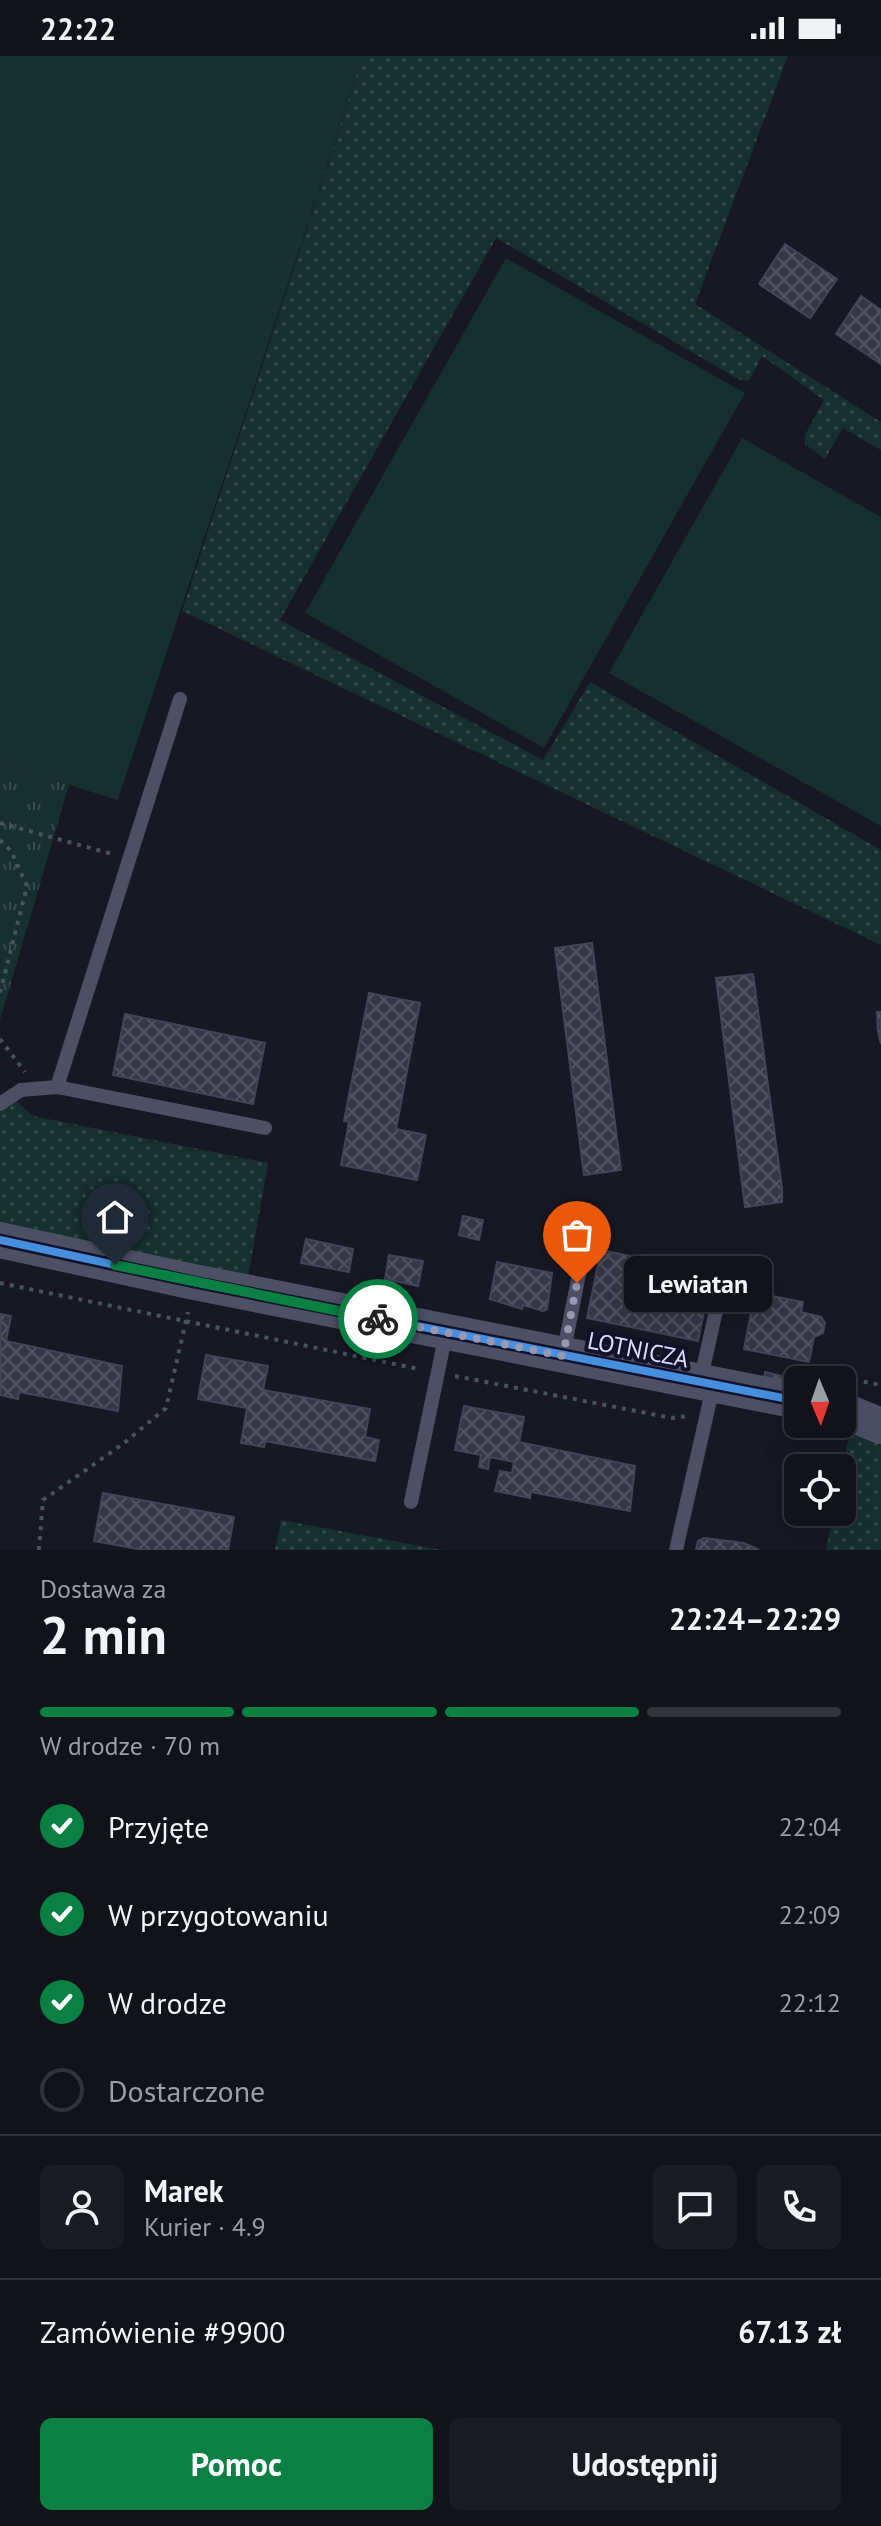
<!DOCTYPE html>
<html lang="pl">
<meta charset="utf-8">
<style>
:root{--surface:#12121b;--page:#1b1b24;--text:#f1f3f6;--muted:#9c9ea3;--line:#31323a;--accent:#0b8043}
body{margin:0;font-family:"PT Sans",sans-serif;background:var(--page);color:var(--text);height:100vh;display:flex;flex-direction:column;font-size:30px;white-space:nowrap}
*{box-sizing:border-box;margin:0}
p{font-size:26px;color:var(--muted)}
.icon{flex:none;width:44px;height:44px;fill:none;stroke:currentColor;stroke-width:2;stroke-linecap:round;stroke-linejoin:round}
.map{position:relative;height:1494px;overflow:hidden}
.details{display:flex;flex-direction:column;background:var(--surface);flex:1}
.details>*{flex:none}
.needle{width:52px;rotate:178deg}
.fabs{position:absolute;left:784px;top:1310px;display:grid;gap:16px}
.fabs a{display:grid;place-items:center;width:72px;height:72px;border-radius:12px;background:var(--surface);box-shadow:0 8px 32px #0002,0 0 0 2px var(--line);font-size:40px}
.pin{position:absolute;display:grid;place-items:center;width:68px;height:68px;color:#fff;margin:-82px -34px;border-radius:50% 50% 50% 0;rotate:-45deg;box-shadow:0 0 8px #0007}
.pin .icon{rotate:45deg}
.courier{position:absolute;display:grid;place-items:center;width:80px;height:80px;margin:-40px;border:6px solid #0b8043;border-radius:50%;background:#fff;color:#222;box-shadow:0 2px 10px #0007}
.bubble{position:absolute;height:56px;border-radius:12px;background:var(--surface);box-shadow:0 8px 32px #0002,0 0 0 2px var(--line);font-size:26px;font-weight:700;line-height:56px;text-align:center}
.summary em{font-style:normal;font-weight:700}
.summary div{display:flex;flex-direction:column-reverse}
.summary{display:flex;align-items:center;justify-content:space-between;height:136px;padding:0 40px}
h1{font-size:52px;font-weight:700;line-height:60px}
.bar{display:grid;grid-template-columns:repeat(4,1fr);gap:12px 8px;align-content:center;height:96px;padding:0 40px}
.bar i{height:10px;border-radius:6px;background:var(--line)}
.bar .selected{background:var(--accent)}
.bar p{grid-column:span 4}
.line{display:flex;align-items:center;gap:20px;padding:0 40px;border-top:2px solid var(--line)}
.line div{flex:1}
.round{display:grid;place-items:center;flex:none;width:84px;height:84px;border-radius:12px;background:var(--page)}
ol{padding:0 40px;list-style:none}
li{display:flex;align-items:center;gap:24px;height:88px}
li p{margin-inline-start:auto}
li .icon{padding:8px;border-radius:50%;background:var(--accent);color:#fff;stroke-width:4}
li:last-child{color:var(--muted)}
li i{width:44px;height:44px;border:4px solid var(--line);border-radius:50%}
.action{display:flex;gap:16px;margin-top:auto;padding:16px 40px}
.action a{flex:1;height:92px;border-radius:12px;background:var(--accent);color:#fff;font-size:32px;font-weight:700;line-height:92px;text-align:center}
.action a+a{background:var(--page);color:var(--text)}
.status{display:flex;justify-content:space-between;align-items:center;height:56px;padding:0 40px;background:var(--surface);direction:ltr}
.status svg{height:22px;fill:currentColor}
.map>svg:first-child{display:block}
.grass{fill:url(#grass-dots)}
.park{fill:url(#park-tufts)}
.garden{fill:#15302d}
.building{fill:url(#building-cross-hatch);stroke:#444357;stroke-width:2}
.lines{fill:none;stroke-linecap:round;stroke-linejoin:round}
.path{stroke:#46545e;stroke-width:4;stroke-dasharray:4 6;stroke-linecap:butt}
.service{stroke:#4d4f65;stroke-width:14}
.tertiary{stroke:#4d4f65;stroke-width:36}
.cycleway-casing{stroke:#13122a;stroke-width:13}
.cycleway{stroke:#468fdf;stroke-width:8}
.done{stroke:#9798b2;stroke-width:8;stroke-dasharray:0 14.4}
.route{stroke:#0b8043;stroke-width:10}
.labels{text-anchor:middle;stroke-width:8;stroke-linejoin:round;paint-order:stroke}
.street-label{font-size:24px;fill:#dcddfe;stroke:#13122a}
</style>
<div class="status"><b>22:22</b><svg viewBox="0 0 49 12"><path d="M0 12V9h3v3zM5 12V6h3v6zM10 12V3h3v9zM15 12V0h3v12zM26 1h20v11H26zM47 4h2v5h-2z"/></svg></div>
<div class="map">
<svg width="881" height="1494" viewBox="0 0 881 1494">
<defs>
<pattern id="grass-dots" width="8" height="8" patternUnits="userSpaceOnUse" patternTransform="scale(2)"><rect width="8" height="8" fill="#15302d"/><path d="M2 2h.1M6 6h.1" fill="none" stroke="#364e4c" stroke-width="1.8" stroke-linecap="round"/></pattern>
<pattern id="park-tufts" width="24" height="20" patternUnits="userSpaceOnUse" patternTransform="scale(2)"><rect width="24" height="20" fill="#15302d"/><path d="M3 7l-1-3M5 7V3M7 7l1-3M15 17l-1-3M17 17v-4M19 17l1-3" fill="none" stroke="#364e4c"/></pattern>
<pattern id="building-cross-hatch" width="8" height="8" patternUnits="userSpaceOnUse" patternTransform="scale(2)"><rect width="8" height="8" fill="#363646"/><path d="M0 0l8 8M0 8l8-8" fill="none" stroke="#525362"/></pattern>
</defs>
<rect width="100%" height="100%" fill="#181824"/>
<path class="grass" d="M363,0H788L695,248L881,366V394L843,372L825,403L805,388V379L824,344L762,300L749,325L738,323L496,182L280,564L543,704L590,626L881,794V889L182,555Z
M9,1039L33,1060L268,1107L248,1222L0,1170V1048Z
M849,1378L881,1385V1494H826L834,1456H842V1419Z
M281,1464L442,1494H275Z"/>
<path class="park" d="M0,708L69,729L0,964Z"/>
<path class="garden" d="M0,0H363L118,744L0,708Z
M506,202L745,337L544,692L305,557Z
M742,382L881,461V770L609,617Z"/>
<path class="building" d="M785,188L837,223L810,262L759,228Z
M861,240L881,254V308L836,278Z
M592,887L621,1114L584,1119L555,892Z
M753,918L782,1132V1146L745,1151L716,922Z
M369,937L420,947L396,1073L426,1079L417,1124L341,1109L349,1066L344,1065Z
M877,956H881V988L878,975Z
M125,958L265,987L253,1048L113,1019Z
M463,1160L483,1164L479,1184L459,1179Z
M306,1183L353,1193L349,1216L301,1207Z
M601,1194L712,1217L698,1285L587,1262Z
M389,1199L423,1205L418,1230L385,1223Z
M497,1206L552,1217L547,1253L543,1255L523,1249L522,1253L490,1243Z
M772,1240L803,1246L801,1256L821,1261L825,1267L823,1277L814,1281L809,1306L744,1293L753,1247L770,1251Z
M0,1258L11,1260L6,1285L122,1310L118,1355L19,1336L18,1343L0,1339Z
M206,1299L268,1310L263,1334L370,1353L365,1381L379,1384L375,1405L265,1385L264,1391L241,1387L247,1352L198,1343Z
M765,1316L782,1320L781,1328L764,1324Z
M464,1350L524,1361L519,1386L635,1410L630,1455L531,1436L530,1442L495,1435L500,1415L512,1417L514,1406L490,1401L488,1413L479,1411L481,1399L455,1394Z
M103,1437L234,1461L228,1494H143L94,1485Z
M704,1482L744,1487L759,1494H696L698,1485Z"/>
<g class="lines">
<path class="path" d="M0,767L112,798
M0,784L11,795L27,830L0,937
M0,983L25,1016
M0,1227L419,1313
M810,1316L845,1322
M455,1320L672,1362L686,1360
M854,1324L881,1329
M801,1376L828,1382
M39,1494L43,1444L123,1388L166,1352L188,1256"/>
<path class="service" d="M57,1031L180,643
M0,1048L21,1034L57,1031L265,1072
M563,1299L587,1178
M700,1326L727,1206
M411,1446L446,1277
M676,1494L713,1331"/>
<path class="tertiary" d="M0,1184L194,1226L798,1345
M842,1354L881,1370"/>
<defs>
<path id="cycleway" d="M0,1184L194,1226L798,1345"/>
</defs>
<use href="#cycleway" class="cycleway-casing"/>
<use href="#cycleway" class="cycleway"/>
</g>
<g class="lines">
<path class="done" d="M378,1263L563,1300L577,1227"/>
<path class="route" d="M115,1209L378,1263"/>
</g>
<g class="labels">
<g class="street-label">
<text transform="translate(638 1294) rotate(11)" y="8">LOTNICZA</text>
</g>
</g>
</svg>
<div class="fabs">
<a><svg class="needle" viewBox="-14 -14 28 28"><path d="M0-13l5 13h-10z" fill="#e53935"/><path d="M0 13l5-13h-10z" fill="#9c9ea3"/></svg></a>
<a><svg class="icon" aria-label="locate" viewBox="0 0 24 24"><circle cx="12" cy="12" r="6"/><path d="M12 2v4M12 18v4M2 12h4M18 12h4"/></svg></a>
</div>
<div class="pin" style="left:577px;top:1227px;background:#ea580c"><svg class="icon" aria-label="bag" viewBox="0 0 24 24"><path d="M5 8h14l-1 12H6zM9 8a3 3 0 0 1 6 0"/></svg></div>
<div class="pin" style="left:115px;top:1209px;background:#1f2937"><svg class="icon" aria-label="home" viewBox="0 0 24 24"><path d="M3 11l9-7 9 7M6 9v11h12V9"/></svg></div>
<div class="courier" style="left:378px;top:1263px"><svg class="icon" aria-label="bike" viewBox="0 0 24 24"><circle cx="6" cy="16" r="4"/><circle cx="18" cy="16" r="4"/><path d="M6 16l4-8h5l3 8M10 8l3 8H6M13 5h3"/></svg></div>
<div class="bubble" style="left:624px;top:1200px;width:148px">Lewiatan</div>
</div>
<section class="details">
<div class="summary"><div><h1>2 min</h1><p>Dostawa za</p></div><em>22:24–22:29</em></div>
<div class="bar"><i class="selected"></i><i class="selected"></i><i class="selected"></i><i></i><p>W drodze · 70 m</p></div>
<ol>
<li><svg class="icon" aria-label="check" viewBox="0 0 24 24"><path d="M5 12l5 5 9-10"/></svg>Przyjęte<p>22:04</p></li>
<li><svg class="icon" aria-label="check" viewBox="0 0 24 24"><path d="M5 12l5 5 9-10"/></svg>W przygotowaniu<p>22:09</p></li>
<li><svg class="icon" aria-label="check" viewBox="0 0 24 24"><path d="M5 12l5 5 9-10"/></svg>W drodze<p>22:12</p></li>
<li><i></i>Dostarczone</li>
</ol>
<div class="line" style="height:144px"><a class="round"><svg class="icon" aria-label="person" viewBox="0 0 24 24"><circle cx="12" cy="8" r="4"/><path d="M4 21q1-7 8-7t8 7"/></svg></a><div><b>Marek</b><p>Kurier · 4.9</p></div><a class="round"><svg class="icon" aria-label="chat" viewBox="0 0 24 24"><path d="M4 5h16v11H9l-5 4z"/></svg></a><a class="round"><svg class="icon" aria-label="phone" viewBox="0 0 24 24"><path d="M5 4h4l2 5-3 2q2 4 5 5l2-3 5 2v4C11 20 4 13 5 4z"/></svg></a></div>
<div class="line" style="height:104px"><div>Zamówienie #9900</div><b>67.13 zł</b></div>
<div class="action"><a>Pomoc</a><a>Udostępnij</a></div>
</section>
